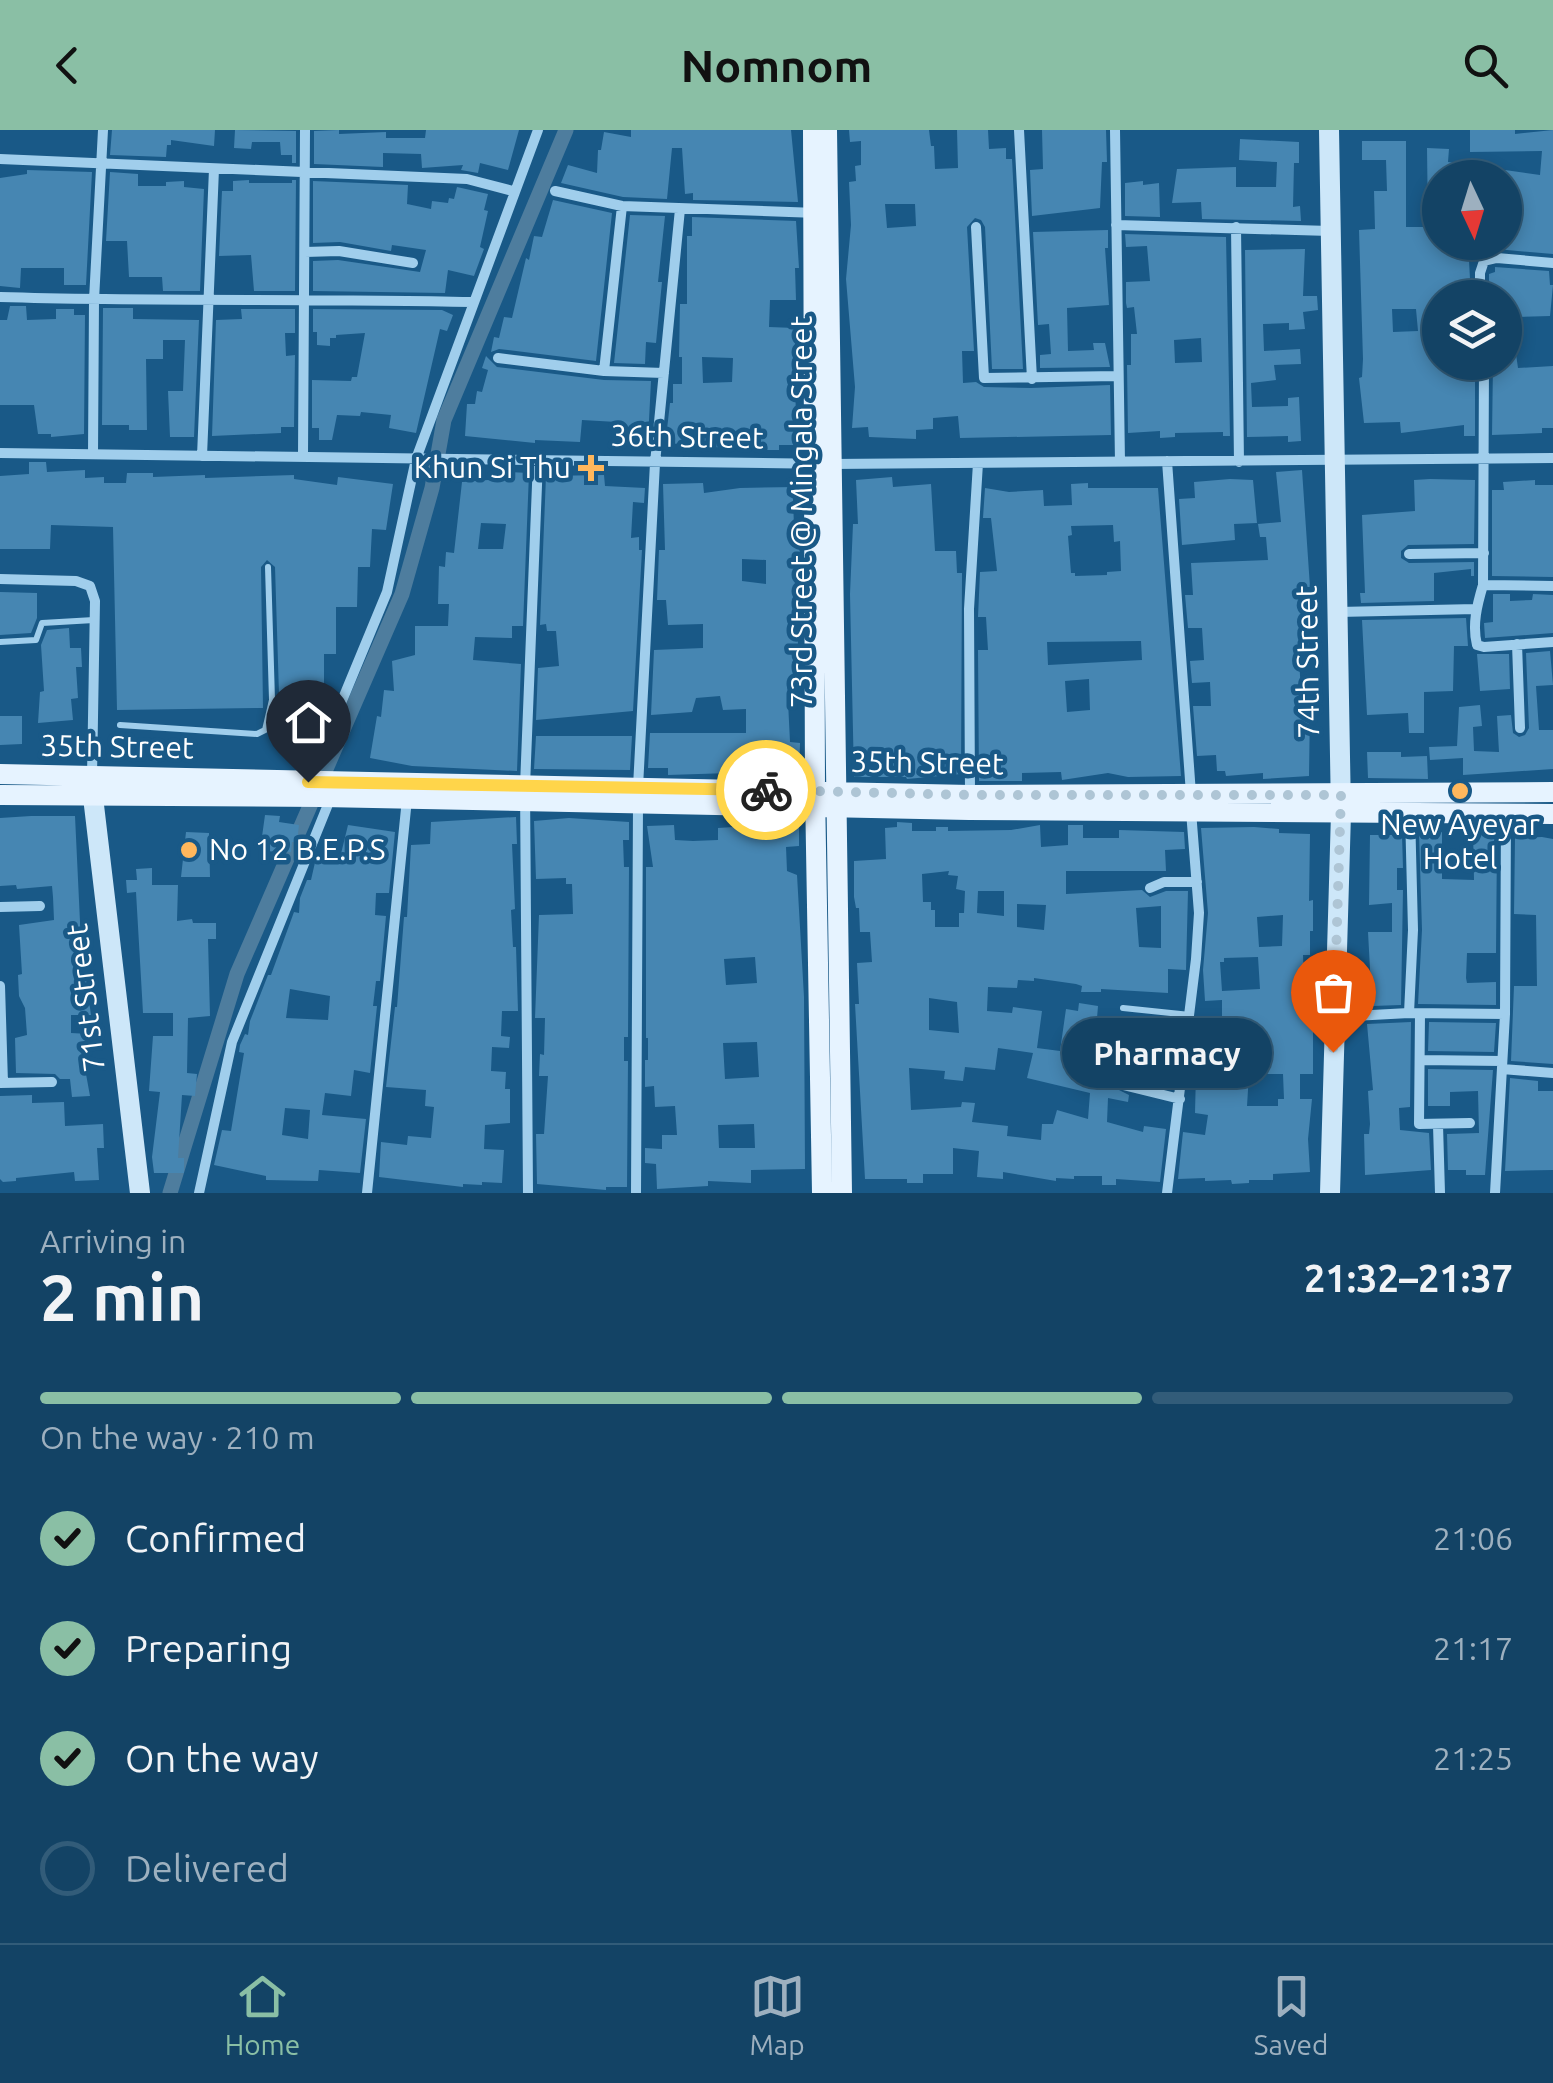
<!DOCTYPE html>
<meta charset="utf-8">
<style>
:root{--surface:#134365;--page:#1c4a6b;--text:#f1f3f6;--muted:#9db0bf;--line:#325c79;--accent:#8abfa5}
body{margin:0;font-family:Ubuntu,sans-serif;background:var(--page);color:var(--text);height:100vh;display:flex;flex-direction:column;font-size:38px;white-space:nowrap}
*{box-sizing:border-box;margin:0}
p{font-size:32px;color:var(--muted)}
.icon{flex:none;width:55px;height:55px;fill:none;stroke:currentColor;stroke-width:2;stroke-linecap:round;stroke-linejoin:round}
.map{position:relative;height:1063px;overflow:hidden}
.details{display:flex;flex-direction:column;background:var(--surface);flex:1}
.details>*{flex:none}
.needle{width:65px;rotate:176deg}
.fabs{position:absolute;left:1422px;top:30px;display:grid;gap:20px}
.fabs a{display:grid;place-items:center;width:100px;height:100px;border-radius:50%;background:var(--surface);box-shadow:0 5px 15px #0003,0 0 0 2px var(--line);font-size:50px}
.pin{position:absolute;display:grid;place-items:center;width:85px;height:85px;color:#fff;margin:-102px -42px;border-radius:50% 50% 50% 0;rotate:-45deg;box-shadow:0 0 10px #0007}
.pin .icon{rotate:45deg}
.courier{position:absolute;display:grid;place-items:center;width:100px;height:100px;margin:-50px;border:8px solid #ffd54a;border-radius:50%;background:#fff;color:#222;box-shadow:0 2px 12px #0007}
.bubble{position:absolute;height:70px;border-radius:35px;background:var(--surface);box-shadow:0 5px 15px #0003,0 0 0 2px var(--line);font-size:32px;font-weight:700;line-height:70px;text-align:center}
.overview em{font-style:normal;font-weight:700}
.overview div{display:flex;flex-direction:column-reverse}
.overview{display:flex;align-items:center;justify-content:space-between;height:170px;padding:0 40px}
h1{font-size:65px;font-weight:700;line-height:75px}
.bar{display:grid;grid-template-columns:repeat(4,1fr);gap:15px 10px;align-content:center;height:120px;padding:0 40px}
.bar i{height:12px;border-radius:8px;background:var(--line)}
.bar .on{background:var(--accent)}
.bar p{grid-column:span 4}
ol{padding:0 40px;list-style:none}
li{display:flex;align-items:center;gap:30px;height:110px}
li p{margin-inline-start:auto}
li .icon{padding:10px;border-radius:50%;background:var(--accent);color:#111;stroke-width:4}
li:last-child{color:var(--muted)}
li i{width:55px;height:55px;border:5px solid var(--line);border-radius:50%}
header{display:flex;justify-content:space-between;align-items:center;height:130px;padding:0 40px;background:var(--accent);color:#111;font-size:45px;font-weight:700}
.menu{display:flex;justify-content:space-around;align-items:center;height:140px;border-top:2px solid var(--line);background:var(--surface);font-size:28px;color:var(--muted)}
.menu a{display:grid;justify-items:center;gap:5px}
.menu .on{color:var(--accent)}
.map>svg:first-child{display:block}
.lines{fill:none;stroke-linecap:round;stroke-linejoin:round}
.canal{stroke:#4e7d9e;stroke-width:15}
.building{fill:#4686b2;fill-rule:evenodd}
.lane{stroke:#a0ceec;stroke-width:6}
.street{stroke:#a0ceec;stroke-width:10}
.secondary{stroke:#cde7f9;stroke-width:20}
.primary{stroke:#e6f3ff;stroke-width:20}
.done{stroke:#aec5d5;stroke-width:10;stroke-dasharray:0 18}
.route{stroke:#ffd54a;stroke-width:12}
.poi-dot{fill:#ffb75c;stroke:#195987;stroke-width:4}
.labels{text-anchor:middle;stroke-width:9;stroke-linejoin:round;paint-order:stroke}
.street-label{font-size:30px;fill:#fff;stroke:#195987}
.poi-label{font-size:30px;fill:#fff;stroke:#195987;text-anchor:end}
</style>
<header><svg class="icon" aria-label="back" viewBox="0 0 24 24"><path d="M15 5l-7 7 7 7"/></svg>Nomnom<svg class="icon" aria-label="search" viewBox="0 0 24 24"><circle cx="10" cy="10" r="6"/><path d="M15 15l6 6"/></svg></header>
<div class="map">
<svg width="1553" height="1063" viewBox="0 0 1553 1063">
<rect width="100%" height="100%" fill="#195987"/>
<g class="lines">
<path class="canal" d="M170,1063L237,844L402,464L432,358L444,290L566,0"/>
</g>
<path class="building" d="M112,0H215L214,16L171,10V15H167L166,27L110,25Z
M235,0L296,1V33H292V25H281L280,12H252L251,19L234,18Z
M339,0V4L386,2V8H425L426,0H519L508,40L480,33L478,43L461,40L463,35L422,38L421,24L383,23V37L314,34V1Z
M631,0H791L798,72L693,70V63L685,64L682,18H672L667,69L623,67L561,53L568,35L597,43L598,20H601L604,2L631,7Z
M849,0H929L931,16H934L935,39L958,38L957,0H988L989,19L1006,18V29H1012L1023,239H992L985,97L981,90L975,88L967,97L974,221H962L963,253L976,252L984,257L1031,258L1110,255L1111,305L960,308L958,286L933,288V299L916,300V309L869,307L868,297L852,298L855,257L846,149L851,95L849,52L856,51L855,36L861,35V11L850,12ZM885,74H915L916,96L887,98Z
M1042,0H1106L1107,32H1102L1100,78L1032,86L1030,40L1043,39Z
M1470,0H1515V4L1553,0V124L1496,119V112H1512L1513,72L1505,70V40L1540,45L1542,21L1470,22Z
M1240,9L1299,12V33H1294L1293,77L1300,76L1301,91L1202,89L1201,72L1172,73L1177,39L1236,37V57H1276L1277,32L1239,30Z
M1362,11H1406V97H1428L1427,18L1449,19L1448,32L1504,40V48H1440V112H1468L1470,149L1458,150L1459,168H1440V235L1475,236V306H1464V295L1401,303L1400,292L1364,293L1359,248L1362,247L1363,229L1359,100L1375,99L1374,61H1387L1386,30H1362ZM1392,179H1416L1418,201L1393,202Z
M27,40L92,42L86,155H64V138H21L20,158L0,156V48L27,44Z
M110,42L138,44V56H166V52L184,51V57L204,59L200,161H163L162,147H129L127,111H106Z
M249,50V53H292V50H296L295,161H254L251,125L219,126L222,61H233V51Z
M313,51L408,55L407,74L431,79L432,71L448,73L449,68L454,69L457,57L488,64L484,80L488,81L480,117L484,119L474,146L448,140L445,163L313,161V131L338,130L420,142L426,120L392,115L391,121L340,112L313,113Z
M1143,51V55L1159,53L1160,87L1125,86V53Z
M553,70L612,83L596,231L499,219L491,222L494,207L499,208L504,187L512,188L526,128L529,130L534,106L542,107Z
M630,85L665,86L658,152H662L656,213L646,212L645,234L614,233Z
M692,87L796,91L799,138H795L796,170H770L769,197L795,198L796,315H779V320H767V314L704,318L703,312L671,314L670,308H666L670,273H673V254H682V227H679L680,174H687V106H692ZM702,227L733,228L732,252L703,253Z
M1108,100V118H1105L1109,175L1067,178L1068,221L1094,220L1093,213H1105L1110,237L1040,238V225L1051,224L1049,194L1038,195L1033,102Z
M1125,104L1226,107L1230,306H1223V302L1175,303V307L1160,308V301L1128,303L1127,235H1131V204H1137L1134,177L1127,178L1126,173V152L1150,151L1147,116L1126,117ZM1201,208L1202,232L1175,233L1174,210Z
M1305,119L1303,166H1317L1318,180L1303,182L1305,199L1289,200V193L1263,194L1264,221L1300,219L1301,234L1274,235L1276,250L1251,253L1252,277L1288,276V268L1299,267L1301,311L1288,312V306L1247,307L1245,120Z
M1495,137L1549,141L1550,155H1553L1550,186L1517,187L1518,205H1505V168H1489V144L1495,142Z
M10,176H26L27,190L56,189V179H74V185H85L84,304L51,307V304H38L34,275H0V190H7Z
M103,178H133V189L199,190L194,307H170L168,261H183L185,210H163V229H146L147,300H129V295H102Z
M241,179H295V203H285L286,226L295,225L294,297H281V303L212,306L216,190L242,189Z
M313,179L442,180L453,185L447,201L440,199L416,303L389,298L391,285L361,282L360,286L337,285L332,310H319V298H312V250L351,251L352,247H357L365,203L336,205V208H330V216L317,215V202H313Z
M1505,210H1514L1518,238L1553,236V298H1542V303L1492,305L1493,234L1505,233Z
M486,226L497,237L604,250L651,251L648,310L637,311V303H617V292L582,290L580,312L535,310V313L465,306L467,274H475L477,261L482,262L488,240L482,238Z
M29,332H46L47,342L85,340V348L104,347V353H126L127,343H153V347L205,345V348L294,345V349L337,355L338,347L393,354L386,400L372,399L370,437H358L357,477H336V524H324V564H279L275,437L267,430L261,437L263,578L117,580L113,397L51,395L50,419H0V346L29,344Z
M1302,340L1310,457H1304L1310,529H1299L1302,578H1310L1309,646L1263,649V643L1226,646L1225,641H1217L1216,625L1197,626L1193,576H1211L1210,552L1192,553L1190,531L1204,530L1202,498H1188L1185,465H1193L1191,433L1268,430L1266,407H1260L1258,394L1281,392L1276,342Z
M509,342L529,343L523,496H512V508L475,507L473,530L521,534L517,641L412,636L370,628L377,586L381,587L384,560L394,561L392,531L415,525V496H448L449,474H438L439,436L445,437L446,422L454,423L462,352L501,349V345ZM481,393L506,394L503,419H478Z
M604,345L605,356L645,358L644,373L633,372L631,408L639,407V420H642L633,581L536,590L538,538L559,536L556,501H547L546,494L540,495L546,346Z
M892,347L893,357L931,354L935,421H956L957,443H962L961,644L907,649L906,647H854L850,464L853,394H858L856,350Z
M1230,349L1253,350L1257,393L1234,394L1235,410L1182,415L1179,369L1195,368L1194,352Z
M1430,349L1475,350L1474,414L1408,415L1401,421V428L1409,433L1474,432V446H1471V439L1434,443V471L1361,473L1360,463H1365L1362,385L1415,381L1414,350Z
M1535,350V355H1553V447L1492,446V360H1504L1503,352Z
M703,353L704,363L740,358L796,357V368H793L794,397L801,427H796V490L801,550L787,551L790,612L800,613L799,647L730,646V643L668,645V638H648L650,603H746V579L723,580L720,566L696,568L692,582L651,585L654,520L703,518V494L668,495L666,470H657L659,420H665L663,354ZM742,429L766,430V454L742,451Z
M1088,353V358H1158L1181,646L1128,647L1108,643L1062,650L1061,642L1022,643V651H979L978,520H988L986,487H978L980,442L997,441L991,388H983L985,358L1009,362L1043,360L1044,376L1072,375L1071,354ZM1113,395L1114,412L1120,411L1121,441L1107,442V445L1075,446V443H1071L1068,406L1072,405L1071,396ZM1141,511L1142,530L1048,535L1047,512ZM1089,549L1090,580L1067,582L1065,551Z
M0,462L37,463V488L31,503L0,505Z
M1493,464H1510V471L1532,470L1533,464L1553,465V503L1485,508L1484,493L1493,492Z
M1466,488L1468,516H1454L1453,561L1424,562V603H1409L1408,583L1367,585L1362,490Z
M69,498L70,518H81L82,537H76L78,568L71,569L73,590L38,593L40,562L44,561L41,515L47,500Z
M1550,521L1553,555L1536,556L1539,600H1553V639L1463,645V628L1430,630L1429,617L1457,616L1459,577L1480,575L1482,596L1473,597L1474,621L1499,622L1497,586L1511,585L1513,603L1519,607L1525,605L1529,598L1526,523Z
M1477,524H1509L1510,559L1480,561Z
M0,586H22V614L0,615Z
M536,606H632L630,640L534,639Z
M1367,622H1401V627L1427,626L1428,649L1368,648Z
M265,685L280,686L279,692L299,695L297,712H292L291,722L260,721Z
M31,686H75L81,813L91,885H71V903L89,904L90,922H82L90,966L72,967L70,949H60L55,944L16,943L15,908L27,905L25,878L19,866L18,845L22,844L19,795L54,790L53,767L52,756L17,759L16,755L0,756V688Z
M516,687L517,714H512L515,779L511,780L513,817H516L518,881H502L501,906L510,907L509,918L492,917L491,941L506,942L505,959H510V993L485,995L484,1019L504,1020L502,1053L482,1052V1055L463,1054V1057L379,1047L381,1012L407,1015L408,1006L431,1008L434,977L425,976L426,960L386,957L395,877H397L404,787H407L411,715L430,714L431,692Z
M569,688L629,692V710H623L624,737H629L628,907H624V931H628L627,1057H606V1060L537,1054L536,1004H544L548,946H539L540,924L544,925L545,888H535L539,785L573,784L572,754H566V748L536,749L534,691Z
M897,692L912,693V701H936V697H948V701L1011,700L1040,695L1041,717L1068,715V695H1083V708H1119V700L1184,702L1185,719L1165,720L1166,741H1066V764L1142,760L1150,767L1166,761H1188L1186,840L1168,839V863L1101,859V862H1081L1082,856L1076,854L1034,848V851L1018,850L1017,858L988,857L987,881L1012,883L1013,877L1042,881L1037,918L1060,921L1066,879L1078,881L1079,873L1098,876L1097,888L1105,889L1104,904L1138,910L1137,913L1168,916L1167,931L1148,929L1140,950L1124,946L1116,950L1115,958L1129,965L1128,972L1108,968L1107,992L1143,1002L1144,996L1166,999L1160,1052L1116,1049V1055H1102V1046H1074V1049L1056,1048V1051L1003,1042V1049L977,1047L979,1021L953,1018V1044H923V1053H907V1049H865L855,874H859L857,833L872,832L870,802H860L859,778H856L854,767V731L886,729L885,698L897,697ZM949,741L948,745L958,746L956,759L965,761L964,783H959V797H935V780H931V772H923L922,744ZM978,761H1004V786L977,783ZM1017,774L1046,775L1044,800L1017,797ZM1161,776V818L1139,817L1136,778ZM929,868L957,872L959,903L929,900ZM998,918L1033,923L1027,948L1090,963L1088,989L1057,980L1053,994H1042L1041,1010L1007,1006L1008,996L972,992L975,973L962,972L961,977L911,980L909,938L945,941L944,949L963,951L965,937L995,940Z
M793,693V696H799V716L786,717L787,741L797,745L804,867L805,1039L751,1040V1053L708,1051V1056L657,1059L656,1034L645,1033V1018L662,1019V1005H677L675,976L655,977L654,956L645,957V930H648V908H646V737H653L647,696L674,695L675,710L693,711L718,710V698ZM755,827L757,853L726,855L724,829ZM757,912L759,947L725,949L723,913ZM754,994L755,1018H719L718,995Z
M348,695L395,702L389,763H376L375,785L386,786L380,851H376L373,876H377L370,943L354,940L351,966L325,963L322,985L366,989L360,1043L319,1040L318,1051L266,1050V1046L214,1035L222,1000L231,1001L244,923L239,922L240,915L245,904L248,905L250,891L268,845H271L294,782L299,783L300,768L307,750H311L316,728L339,732ZM290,859L330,866L328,890L286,888ZM285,978L310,980L308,1009L282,1005Z
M1254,697L1279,699V703L1310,704L1309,771L1313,770V801H1310V825H1303L1304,851H1313V944H1300V969H1312L1308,1009L1310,1042L1273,1044V1050H1249V1053L1232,1054L1231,1050L1205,1051V1048L1178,1049L1183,1002L1205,1005L1208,985L1195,983L1196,942H1191L1192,929L1233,926V893L1222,894V870L1205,871L1203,840L1208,783L1201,698ZM1283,785L1282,816L1259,817L1257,787ZM1258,827L1260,859L1222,861L1220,832H1224V828ZM1249,944H1283L1284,969H1278V976H1247Z
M1473,699H1493L1494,708H1497L1496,823H1467L1466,848L1467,853L1496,852V875L1418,874L1422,800L1419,703L1442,702V749L1474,750Z
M186,702L209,703L210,747H181Z
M1370,705H1402L1403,738H1397V760H1403L1401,875L1372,876L1368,802H1392V773L1369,775Z
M1542,707L1553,709V934L1511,931L1514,856H1537L1536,785L1514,784L1515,708Z
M152,738V755H178L177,791L192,789L193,793H216V809H208L210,886L188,888L187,943L197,944L195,966L182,965L178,1028H184V1043H154L152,1027L160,962L149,961L153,906H173V883H143L136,762L127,763L126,750H137L136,739Z
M1411,892L1410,977L1399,978L1400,1000L1429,1003L1431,1040L1365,1045L1364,1004H1369L1370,994L1368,961L1373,960L1367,894Z
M1429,892L1496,893L1494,922L1428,921Z
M1428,939L1493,940L1485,1045H1466V1040H1448L1447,1004L1479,1003L1478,961L1450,962V976H1428Z
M1510,948L1538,951V961H1553V1040L1505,1041Z
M32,965V973L64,972L65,996L103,994L104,1018H97L99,1050L75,1051L74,1042L16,1048V1051L3,1052L0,1049V966Z"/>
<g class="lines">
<path class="lane" d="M268,437L272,570
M0,512L36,510L42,493L94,490
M120,595L257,604L265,600L272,570L333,592
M1123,878L1190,885"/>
<path class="street" d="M1019,0L1032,249
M1115,0L1120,332
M0,29L467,49L513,61
M555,61L622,76L817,83
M622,76L604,241L664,243
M1116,95L1330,101
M976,97L984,248L1118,246
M1236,97L1239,332
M305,122L339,121L413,133
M0,167C158,172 315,168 472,172
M1480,168V143L1484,131L1497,128L1553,133
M498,228L604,241
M1484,232L1483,455C1477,475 1472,495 1477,515L1484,517L1553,512
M0,323L831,334L1553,328
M93,324L94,170L103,0
M202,326L214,39
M303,327L305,0
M1167,331L1191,664
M1409,424L1484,423
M0,449L76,451L90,456L95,471L92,646
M1483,455L1553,456
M1338,482L1476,479
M1517,514L1520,598
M308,653L387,462L416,329L538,0
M638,657L655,333L680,79
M970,664L969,479L978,333
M1150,758L1164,752H1197
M0,777L40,776
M0,856L3,953
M1409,883L1413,800L1410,682
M1420,884L1419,994L1470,993
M1335,887L1409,883L1505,884
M1421,930L1502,931
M1502,939L1553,943
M0,953L52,952
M1123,955L1180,969
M1438,995L1440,1063
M199,1063L232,912L331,667
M367,1063L407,669
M528,1063L525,656L538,330
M636,1063L638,674
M1167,1063L1196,829L1199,783L1191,681
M1495,1063L1505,884L1506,684"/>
<path class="secondary" d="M1329,0L1341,683L1330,1063
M93,667L140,1063"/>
<path class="primary" d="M813,0L815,661L822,1063
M827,0L842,1063
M0,644L970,665L1553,662
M0,665L323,667L969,680L1553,684"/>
</g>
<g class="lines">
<path class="done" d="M766,660L970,665H1341L1333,922"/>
<path class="route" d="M308,652L766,660"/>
</g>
<g class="poi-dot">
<path d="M586 323h10v10h10v10h-10v10h-10v-10h-10v-10h10z"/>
<circle cx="1460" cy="661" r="10"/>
<circle cx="189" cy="720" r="10"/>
</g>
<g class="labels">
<g class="street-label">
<text transform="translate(687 307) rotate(1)" y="10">36th Street</text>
<text transform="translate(802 382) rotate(-90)" y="10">73rd Street @ Mingala Street</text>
<text transform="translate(1308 532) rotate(-91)" y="10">74th Street</text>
<text transform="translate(117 617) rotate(1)" y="10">35th Street</text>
<text transform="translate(927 633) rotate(1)" y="10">35th Street</text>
<text transform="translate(86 868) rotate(-97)" y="10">71st Street</text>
</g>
<g class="poi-label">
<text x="571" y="348">Khun Si Thu</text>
<text x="1460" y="705" text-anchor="middle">New Ayeyar<tspan x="1460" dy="34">Hotel</tspan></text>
<text x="209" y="730" text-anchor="start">No 12 B.E.P.S</text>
</g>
</g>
</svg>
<div class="fabs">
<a><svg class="needle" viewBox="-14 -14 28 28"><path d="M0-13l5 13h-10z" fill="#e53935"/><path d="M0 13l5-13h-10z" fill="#9db0bf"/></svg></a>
<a><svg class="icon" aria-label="layers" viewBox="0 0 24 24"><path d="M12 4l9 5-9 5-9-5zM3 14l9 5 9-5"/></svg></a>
</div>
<div class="pin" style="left:1333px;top:922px;background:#ea580c"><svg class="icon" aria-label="bag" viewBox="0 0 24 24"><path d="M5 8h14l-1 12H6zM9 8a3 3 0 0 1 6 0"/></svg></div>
<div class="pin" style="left:308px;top:652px;background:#1f2937"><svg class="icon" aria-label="home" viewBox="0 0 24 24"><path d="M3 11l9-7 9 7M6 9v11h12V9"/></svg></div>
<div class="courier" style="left:766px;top:660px"><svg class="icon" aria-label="bike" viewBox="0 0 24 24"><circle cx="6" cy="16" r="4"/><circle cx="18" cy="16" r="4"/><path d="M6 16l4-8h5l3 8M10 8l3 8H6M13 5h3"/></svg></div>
<div class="bubble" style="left:1062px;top:888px;width:210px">Pharmacy</div>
</div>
<section class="details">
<div class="overview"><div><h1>2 min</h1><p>Arriving in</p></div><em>21:32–21:37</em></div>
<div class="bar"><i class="on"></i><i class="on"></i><i class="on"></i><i></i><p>On the way · 210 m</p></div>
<ol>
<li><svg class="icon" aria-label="check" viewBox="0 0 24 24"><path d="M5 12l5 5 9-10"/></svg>Confirmed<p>21:06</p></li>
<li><svg class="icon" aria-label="check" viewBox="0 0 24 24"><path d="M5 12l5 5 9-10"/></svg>Preparing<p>21:17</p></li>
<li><svg class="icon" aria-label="check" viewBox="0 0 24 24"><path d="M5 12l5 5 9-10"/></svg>On the way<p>21:25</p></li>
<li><i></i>Delivered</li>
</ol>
</section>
<nav class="menu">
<a class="on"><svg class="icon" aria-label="home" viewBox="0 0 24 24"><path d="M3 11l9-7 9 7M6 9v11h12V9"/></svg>Home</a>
<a><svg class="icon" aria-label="map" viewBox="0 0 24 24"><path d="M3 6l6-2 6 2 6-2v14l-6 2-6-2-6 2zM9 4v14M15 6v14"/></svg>Map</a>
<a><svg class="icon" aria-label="saved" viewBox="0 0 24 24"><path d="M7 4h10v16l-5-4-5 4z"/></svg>Saved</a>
</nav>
